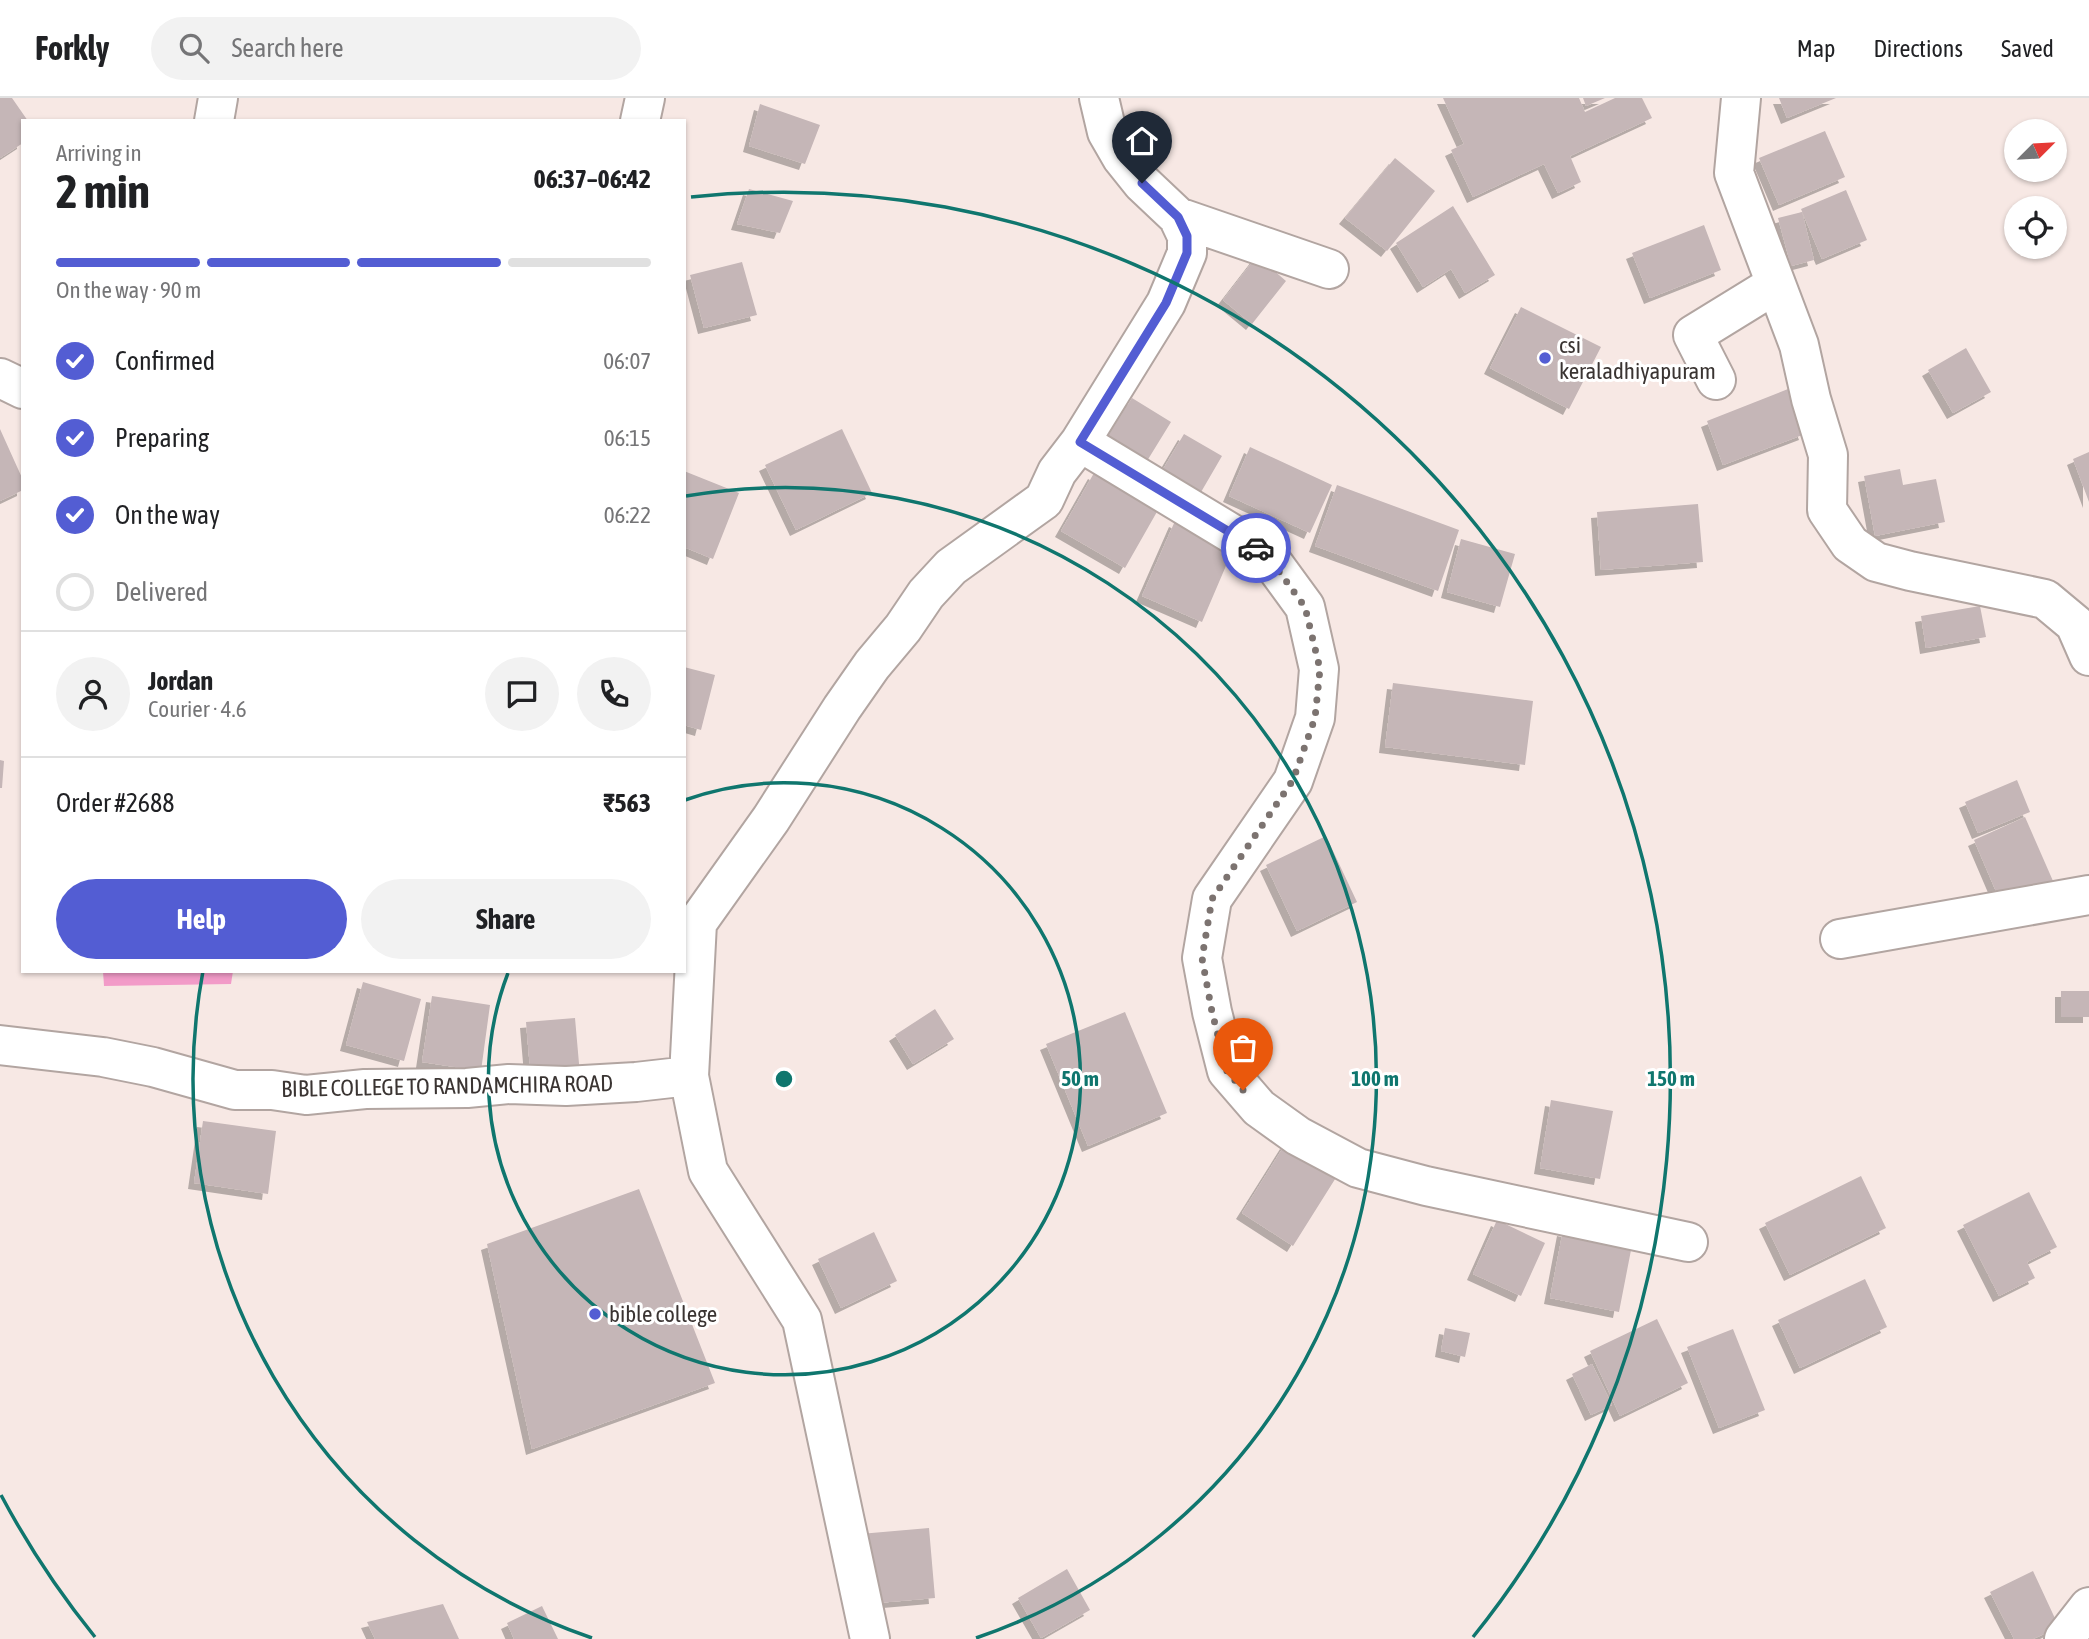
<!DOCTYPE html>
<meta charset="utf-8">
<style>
:root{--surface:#fff;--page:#f2f2f2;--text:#202124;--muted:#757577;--line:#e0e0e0;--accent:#535dd3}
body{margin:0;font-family:"Asap Condensed",sans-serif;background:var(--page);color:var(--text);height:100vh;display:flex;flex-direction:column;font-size:26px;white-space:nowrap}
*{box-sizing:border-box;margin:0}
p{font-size:23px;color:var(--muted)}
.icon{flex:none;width:38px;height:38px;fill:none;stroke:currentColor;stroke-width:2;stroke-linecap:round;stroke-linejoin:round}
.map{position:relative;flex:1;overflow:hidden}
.side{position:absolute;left:21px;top:21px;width:665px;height:854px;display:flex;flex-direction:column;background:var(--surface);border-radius:0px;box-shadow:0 2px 5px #0004}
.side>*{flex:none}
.needle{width:46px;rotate:66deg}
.fabs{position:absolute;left:2004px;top:21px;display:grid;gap:14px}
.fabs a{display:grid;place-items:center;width:63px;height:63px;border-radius:50%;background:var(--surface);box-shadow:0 2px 5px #0004;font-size:35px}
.pin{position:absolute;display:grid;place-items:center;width:60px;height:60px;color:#fff;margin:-72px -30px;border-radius:50% 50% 50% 0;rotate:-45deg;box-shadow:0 0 7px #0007}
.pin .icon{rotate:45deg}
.courier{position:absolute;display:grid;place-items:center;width:70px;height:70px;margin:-35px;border:5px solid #535dd3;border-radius:50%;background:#fff;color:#222;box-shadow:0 2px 9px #0007}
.summary em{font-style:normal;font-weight:700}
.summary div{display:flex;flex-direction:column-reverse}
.summary{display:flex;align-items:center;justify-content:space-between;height:119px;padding:0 35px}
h1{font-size:46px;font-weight:700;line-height:52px}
.bar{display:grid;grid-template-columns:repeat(4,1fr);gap:10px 7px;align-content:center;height:84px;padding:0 35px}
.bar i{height:9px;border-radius:5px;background:var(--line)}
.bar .active{background:var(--accent)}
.bar p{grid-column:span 4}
.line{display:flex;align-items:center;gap:18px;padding:0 35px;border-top:2px solid var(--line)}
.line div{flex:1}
.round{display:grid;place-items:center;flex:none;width:74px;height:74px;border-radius:37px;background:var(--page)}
ol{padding:0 35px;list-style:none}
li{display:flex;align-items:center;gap:21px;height:77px}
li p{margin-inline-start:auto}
li .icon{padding:7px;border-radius:50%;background:var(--accent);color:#fff;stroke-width:4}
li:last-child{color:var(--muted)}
li i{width:38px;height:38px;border:4px solid var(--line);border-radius:50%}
.action{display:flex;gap:14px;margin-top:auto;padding:14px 35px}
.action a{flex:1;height:80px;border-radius:42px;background:var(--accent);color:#fff;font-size:28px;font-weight:700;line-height:80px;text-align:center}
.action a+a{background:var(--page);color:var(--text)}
header{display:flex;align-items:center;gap:42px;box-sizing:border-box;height:98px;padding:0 35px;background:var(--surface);border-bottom:2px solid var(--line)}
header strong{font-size:33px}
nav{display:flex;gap:38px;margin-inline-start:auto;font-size:24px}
.search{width:490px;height:63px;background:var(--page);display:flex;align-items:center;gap:18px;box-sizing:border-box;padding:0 24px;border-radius:38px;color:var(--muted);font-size:26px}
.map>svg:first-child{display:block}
.water{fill:#f29bc8}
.building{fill:#c5b6b7;filter:url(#shadow)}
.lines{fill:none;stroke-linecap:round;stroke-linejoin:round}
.minor-casing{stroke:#b2a5a1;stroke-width:42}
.minor{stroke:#fff;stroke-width:38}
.done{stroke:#7c7370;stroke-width:7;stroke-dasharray:0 12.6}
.route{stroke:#535dd3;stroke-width:9}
.ring{fill:none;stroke:#0f766e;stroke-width:3.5}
.poi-dot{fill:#535dd3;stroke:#fff;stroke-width:2.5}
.labels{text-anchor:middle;stroke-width:6;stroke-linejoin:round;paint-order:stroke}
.poi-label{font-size:23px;fill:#3a3432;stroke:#fff;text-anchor:start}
.street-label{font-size:23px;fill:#3a3432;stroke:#fff}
.centre{fill:#0f766e;stroke:#fff;stroke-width:3.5}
.ring-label{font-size:21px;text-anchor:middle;font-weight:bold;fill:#0f766e;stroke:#fff;stroke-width:6;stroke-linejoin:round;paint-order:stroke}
</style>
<header>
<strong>Forkly</strong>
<div class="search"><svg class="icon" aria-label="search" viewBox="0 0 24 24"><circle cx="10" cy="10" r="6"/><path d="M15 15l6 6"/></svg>Search here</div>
<nav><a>Map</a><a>Directions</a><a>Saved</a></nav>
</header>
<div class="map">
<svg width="2089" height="1541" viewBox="0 0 2089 1541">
<defs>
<filter id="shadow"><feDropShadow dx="-6" dy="6" stdDeviation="0" flood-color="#0004"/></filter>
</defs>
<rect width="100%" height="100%" fill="#f7e8e4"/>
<path class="water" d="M103,873H233L231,886L104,888Z"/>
<path class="building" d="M0,0H12L28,23H23V45L0,60Z
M1443,0H1579L1585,14L1615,0H1642L1652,20L1570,58L1581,84L1558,95L1544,66L1473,99L1451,52L1464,46Z
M1583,0H1605L1586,8Z
M1779,0H1836L1787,20Z
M760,6L820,27L805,66L749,48Z
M1825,33L1845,79L1779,107L1759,60Z
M1395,60L1435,93L1387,153L1345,120Z
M749,91L793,103L780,135L737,126Z
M1846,92L1867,142L1822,161L1801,111Z
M1453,108L1495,177L1465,195L1451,171L1423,189L1396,145Z
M1802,114L1814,162L1791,168L1778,120Z
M1704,127L1721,172L1650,200L1632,155Z
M1257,158L1286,183L1252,226L1223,202Z
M742,164L757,217L704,230L690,177Z
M1521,209L1601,249L1569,311L1490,270Z
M1966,250L1991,294L1953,315L1928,272Z
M1788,291L1805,336L1723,367L1707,323Z
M1132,300L1171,324L1139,376L1100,351Z
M0,331L23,382V392L0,403Z
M842,331L872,395L796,432L765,367Z
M1184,336L1222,358L1197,401L1159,378Z
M1250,349L1332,387L1310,435L1229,398Z
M2089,354V404L2073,361Z
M1900,371L1903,387L1936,381L1945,424L1875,438L1864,378Z
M684,373L739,395L713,461L684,449Z
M1094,375L1158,412L1125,470L1061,433Z
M1337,387L1459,432L1438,493L1315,448Z
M1698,406L1703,464L1601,472L1597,414Z
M1175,423L1234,449L1202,524L1142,498Z
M1461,441L1515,456L1500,509L1447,494Z
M1980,508L1986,539L1926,550L1921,518Z
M684,569L715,577L701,632L684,627Z
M1393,585L1533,603L1525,667L1385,649Z
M0,662L4,663L2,690H0Z
M2017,682L2030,714L1978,735L1965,704Z
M2025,719L2053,783L2001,805L1974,742Z
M1326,738L1357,804L1297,833L1266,767Z
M363,884L421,901L404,963L346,947Z
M2061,893H2089V919H2061Z
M432,898L490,907L481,973L422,964Z
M935,911L954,941L913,966L895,937Z
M1125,914L1167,1015L1088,1048L1046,946Z
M575,920L580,977L531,982L526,924Z
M1551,1002L1613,1013L1600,1081L1540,1070Z
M203,1023L276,1033L268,1096L194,1085Z
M1286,1045L1337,1078L1293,1148L1242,1115Z
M1861,1078L1886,1130L1790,1177L1765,1125Z
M639,1091L715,1285L532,1351L487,1146Z
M2029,1094L2057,1149L2027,1164L2035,1180L1999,1198L1963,1127Z
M1497,1122L1545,1145L1521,1198L1473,1176Z
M1563,1132L1632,1147L1619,1214L1550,1200Z
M874,1134L897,1183L841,1210L818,1161Z
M1865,1181L1887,1229L1800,1270L1778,1222Z
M1657,1221L1688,1285L1620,1318L1590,1253Z
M1445,1230L1470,1235L1465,1259L1441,1253Z
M1733,1231L1765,1312L1719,1330L1687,1249Z
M1592,1266L1612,1307L1591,1317L1572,1276Z
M929,1430L935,1500L866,1506L860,1436Z
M1067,1471L1090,1512L1041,1540L1018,1500Z
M2033,1473L2059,1529L2033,1541H2014L1990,1494Z
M443,1506L459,1541H375L367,1524Z
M542,1508L558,1541H514L507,1525Z"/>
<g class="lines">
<defs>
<path id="minor" d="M1741,0L1734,75L1799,247L1811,301L1828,357L1827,412L1850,446L1876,464L1910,473L2045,501L2075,526L2089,558
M214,23L218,0
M640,23L645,0
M1178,119L1329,171
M0,280L23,291
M1716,282L1693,237L1776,186
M1080,344L1267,457L1305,509L1319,571L1315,620L1293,683L1212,801L1202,860L1212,914L1227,973L1259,1010L1298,1038L1358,1070L1426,1088L1688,1144
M1840,841L2089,797
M0,947L103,959L153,969L235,992H272L306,997L365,991L467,990L509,986L566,988L636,984L689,978
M870,1541L802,1222L708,1073L689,978L697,825L771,721L842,610L872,567L903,530L926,496L951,469L1044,402L1057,374L1080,344L1166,205L1187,155V138L1178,119L1142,85L1122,60L1107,34L1099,0
M2064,1541L2089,1509"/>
</defs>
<use href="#minor" class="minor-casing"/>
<use href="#minor" class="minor"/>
</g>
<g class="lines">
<path class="done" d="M1243,992L1227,973L1212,914L1202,860L1212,801L1293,682L1315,620L1320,571L1305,509L1267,457L1256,450"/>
<path class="route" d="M1142,85L1178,119L1187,138V155L1166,205L1080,344L1256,450"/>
</g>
<g class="ring">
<path d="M685 702A296 296 0 1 1 508 875"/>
<path d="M592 1540A591 591 0 0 1 203 873M686 398A591 591 0 0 1 976 1540"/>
<path d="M95 1539A887 887 0 0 1 1 1397M691 99A887 887 0 0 1 1473 1539"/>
</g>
<g class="poi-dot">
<circle cx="1545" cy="260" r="7"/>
<circle cx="595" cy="1216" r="7"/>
</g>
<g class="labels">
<g class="poi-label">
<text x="1559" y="255">csi<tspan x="1559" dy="26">keraladhiyapuram</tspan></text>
<text x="609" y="1224">bible college</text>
</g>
<g class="street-label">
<text transform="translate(447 988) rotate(-1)" y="8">BIBLE COLLEGE TO RANDAMCHIRA ROAD</text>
</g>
</g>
<circle cx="784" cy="981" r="10" class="centre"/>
<g class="ring-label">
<text x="1080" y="988">50 m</text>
<text x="1375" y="988">100 m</text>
<text x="1671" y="988">150 m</text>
</g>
</svg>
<div class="fabs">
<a><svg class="needle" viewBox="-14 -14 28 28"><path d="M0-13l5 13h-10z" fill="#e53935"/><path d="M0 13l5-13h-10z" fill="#757577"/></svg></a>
<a><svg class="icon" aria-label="locate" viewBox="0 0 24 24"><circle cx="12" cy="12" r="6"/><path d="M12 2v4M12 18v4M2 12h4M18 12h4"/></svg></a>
</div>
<div class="pin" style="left:1243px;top:992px;background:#ea580c"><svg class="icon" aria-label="bag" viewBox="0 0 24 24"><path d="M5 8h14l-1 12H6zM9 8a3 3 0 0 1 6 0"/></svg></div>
<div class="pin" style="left:1142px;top:85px;background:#1f2937"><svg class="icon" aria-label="home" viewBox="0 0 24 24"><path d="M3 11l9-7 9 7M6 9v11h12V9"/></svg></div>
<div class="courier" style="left:1256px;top:450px"><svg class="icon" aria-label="car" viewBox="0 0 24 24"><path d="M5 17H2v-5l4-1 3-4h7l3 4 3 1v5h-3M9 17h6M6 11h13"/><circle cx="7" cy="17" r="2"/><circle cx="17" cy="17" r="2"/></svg></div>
<section class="side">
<div class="summary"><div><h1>2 min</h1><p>Arriving in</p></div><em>06:37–06:42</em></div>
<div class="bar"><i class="active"></i><i class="active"></i><i class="active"></i><i></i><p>On the way · 90 m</p></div>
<ol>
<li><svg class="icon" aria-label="check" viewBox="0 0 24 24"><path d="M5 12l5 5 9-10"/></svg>Confirmed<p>06:07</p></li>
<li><svg class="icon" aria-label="check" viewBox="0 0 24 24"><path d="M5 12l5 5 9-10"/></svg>Preparing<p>06:15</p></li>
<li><svg class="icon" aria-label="check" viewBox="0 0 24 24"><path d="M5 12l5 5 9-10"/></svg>On the way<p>06:22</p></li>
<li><i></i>Delivered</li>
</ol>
<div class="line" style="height:126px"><a class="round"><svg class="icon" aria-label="person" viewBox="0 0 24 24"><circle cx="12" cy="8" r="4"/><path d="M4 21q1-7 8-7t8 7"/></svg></a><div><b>Jordan</b><p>Courier · 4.6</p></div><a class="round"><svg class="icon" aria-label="chat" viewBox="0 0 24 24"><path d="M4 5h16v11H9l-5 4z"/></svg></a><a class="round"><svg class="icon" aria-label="phone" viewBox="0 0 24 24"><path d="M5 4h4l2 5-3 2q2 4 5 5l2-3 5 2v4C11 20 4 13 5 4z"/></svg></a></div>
<div class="line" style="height:91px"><div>Order #2688</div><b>₹563</b></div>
<div class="action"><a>Help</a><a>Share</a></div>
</section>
</div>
